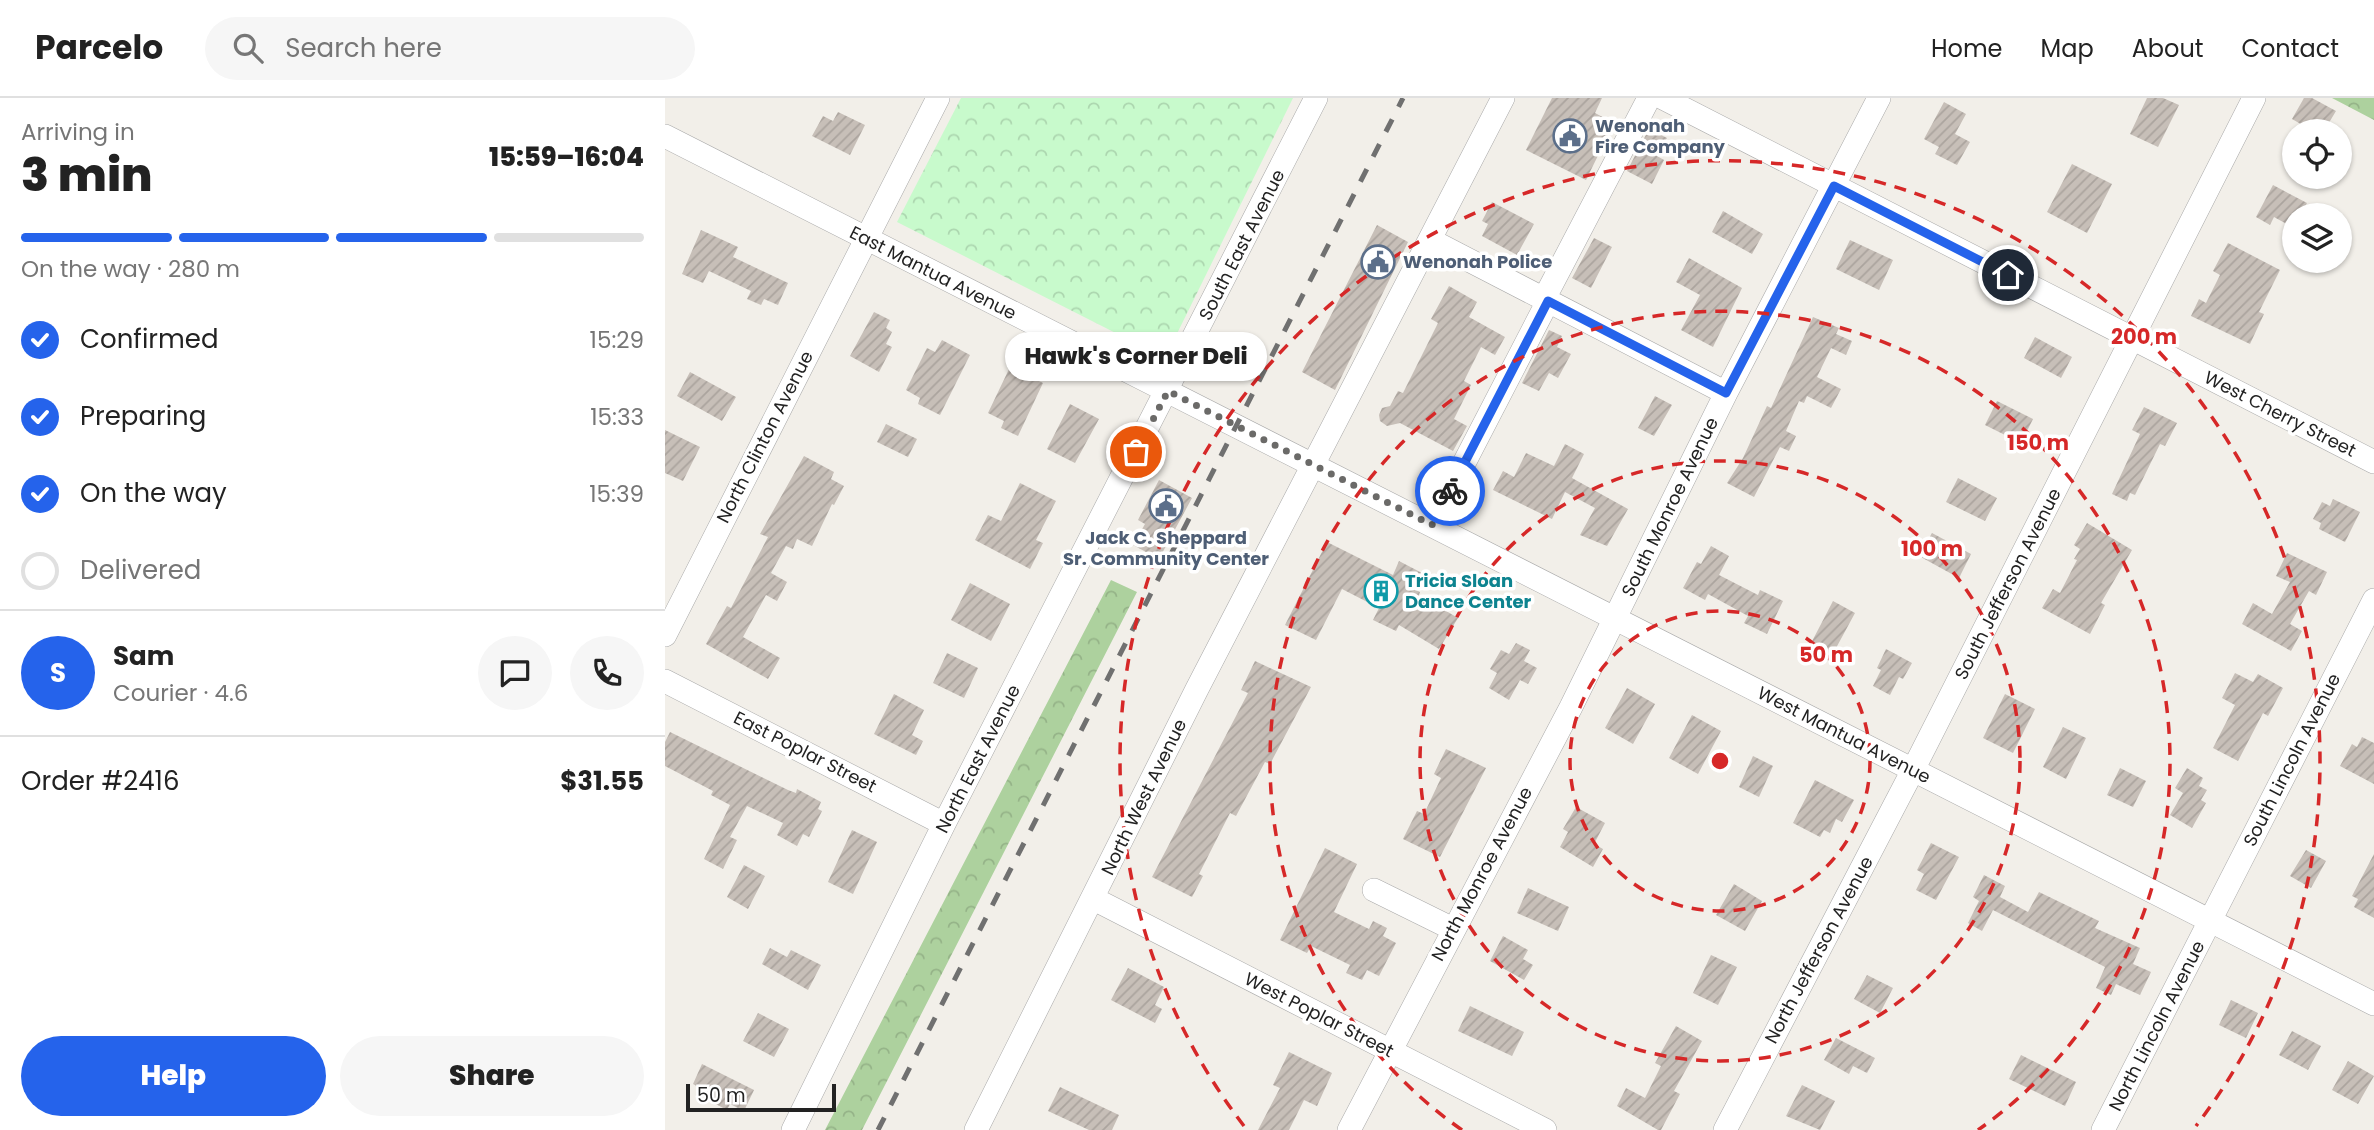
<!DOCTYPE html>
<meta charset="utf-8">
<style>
:root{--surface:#fff;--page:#f6f6f6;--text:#222;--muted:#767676;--line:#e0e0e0;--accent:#2563eb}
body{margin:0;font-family:Poppins,sans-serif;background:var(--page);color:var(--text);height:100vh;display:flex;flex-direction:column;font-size:26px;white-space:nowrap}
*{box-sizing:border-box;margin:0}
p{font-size:23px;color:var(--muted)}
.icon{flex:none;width:38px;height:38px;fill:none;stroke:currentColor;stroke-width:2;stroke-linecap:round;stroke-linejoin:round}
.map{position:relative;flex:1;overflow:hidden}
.drawer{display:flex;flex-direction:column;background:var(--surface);width:665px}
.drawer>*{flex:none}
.controls{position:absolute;left:1617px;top:21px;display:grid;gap:14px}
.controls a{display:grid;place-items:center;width:70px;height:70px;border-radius:50%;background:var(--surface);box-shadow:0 2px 5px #0004;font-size:35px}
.scale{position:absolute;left:21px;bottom:18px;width:150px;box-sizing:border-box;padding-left:7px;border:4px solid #222;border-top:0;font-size:19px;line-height:24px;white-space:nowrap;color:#222;-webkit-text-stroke:5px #fff;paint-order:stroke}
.pin{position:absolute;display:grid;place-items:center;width:60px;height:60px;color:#fff;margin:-30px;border:4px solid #fff;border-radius:50%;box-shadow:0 2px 7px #0007}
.courier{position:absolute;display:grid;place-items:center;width:70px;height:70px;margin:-35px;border:5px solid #2563eb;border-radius:50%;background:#fff;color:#222;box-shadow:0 2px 9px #0007}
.bubble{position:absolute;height:49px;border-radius:24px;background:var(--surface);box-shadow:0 2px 5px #0004;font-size:23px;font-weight:800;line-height:49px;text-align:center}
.summary em{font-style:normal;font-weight:800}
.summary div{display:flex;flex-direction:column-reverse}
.summary{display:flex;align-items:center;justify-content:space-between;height:119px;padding:0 21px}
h1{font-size:46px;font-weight:800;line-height:52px}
.bar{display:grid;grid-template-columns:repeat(4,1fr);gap:10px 7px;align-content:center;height:84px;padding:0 21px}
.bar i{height:9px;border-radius:5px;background:var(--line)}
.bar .on{background:var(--accent)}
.bar p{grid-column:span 4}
.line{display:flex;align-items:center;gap:18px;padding:0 21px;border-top:2px solid var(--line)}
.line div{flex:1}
.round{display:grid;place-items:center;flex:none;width:74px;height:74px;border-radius:37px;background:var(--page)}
ol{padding:0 21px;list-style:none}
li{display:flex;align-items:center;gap:21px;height:77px}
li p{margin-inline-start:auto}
li .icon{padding:7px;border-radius:50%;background:var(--accent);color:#fff;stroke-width:4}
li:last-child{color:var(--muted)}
li i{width:38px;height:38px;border:4px solid var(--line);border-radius:50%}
.primary-button{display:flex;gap:14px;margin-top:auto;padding:14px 21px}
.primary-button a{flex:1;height:80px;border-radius:42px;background:var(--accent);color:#fff;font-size:28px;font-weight:800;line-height:80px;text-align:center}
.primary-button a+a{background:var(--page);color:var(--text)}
header{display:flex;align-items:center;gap:42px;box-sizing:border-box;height:98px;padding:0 35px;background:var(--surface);border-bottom:2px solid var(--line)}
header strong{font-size:33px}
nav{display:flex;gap:38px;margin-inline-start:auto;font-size:24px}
.search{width:490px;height:63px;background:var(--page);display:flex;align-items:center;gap:18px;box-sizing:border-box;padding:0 24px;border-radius:38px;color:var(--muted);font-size:26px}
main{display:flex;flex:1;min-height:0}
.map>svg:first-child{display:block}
.forest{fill:url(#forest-crowns)}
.park{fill:url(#park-crowns)}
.building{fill:url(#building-hatch)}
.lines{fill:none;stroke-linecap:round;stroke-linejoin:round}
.minor-casing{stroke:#a9a9a9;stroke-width:24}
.minor{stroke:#fff;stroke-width:23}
.rail{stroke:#707070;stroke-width:5;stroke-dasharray:14 14;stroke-linecap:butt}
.done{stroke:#6b6a68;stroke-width:7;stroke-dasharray:0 12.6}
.route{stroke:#2563eb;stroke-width:9}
.ring{fill:none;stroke:#d62828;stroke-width:3.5;stroke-dasharray:12 9}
.labels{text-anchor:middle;stroke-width:7;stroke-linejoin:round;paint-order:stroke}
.service-label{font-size:18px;font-weight:bold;fill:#4e5e75;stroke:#fff;text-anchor:start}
.street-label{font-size:18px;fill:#222;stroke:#fff}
.culture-label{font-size:18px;font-weight:bold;fill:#0d838f;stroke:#fff;text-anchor:start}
.centre{fill:#d62828;stroke:#fff;stroke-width:3.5}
.ring-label{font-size:21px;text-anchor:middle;font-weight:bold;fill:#d62828;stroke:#fff;stroke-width:7;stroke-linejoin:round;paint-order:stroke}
</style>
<header>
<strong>Parcelo</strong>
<div class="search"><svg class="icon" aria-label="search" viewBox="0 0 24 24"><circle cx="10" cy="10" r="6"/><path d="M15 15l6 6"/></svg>Search here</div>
<nav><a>Home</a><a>Map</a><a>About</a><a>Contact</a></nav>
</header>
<main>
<section class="drawer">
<div class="summary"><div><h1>3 min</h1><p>Arriving in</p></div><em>15:59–16:04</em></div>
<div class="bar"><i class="on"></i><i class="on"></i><i class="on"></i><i></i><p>On the way · 280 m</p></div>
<ol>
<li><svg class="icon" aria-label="check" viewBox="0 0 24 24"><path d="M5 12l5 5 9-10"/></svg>Confirmed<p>15:29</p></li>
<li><svg class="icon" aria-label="check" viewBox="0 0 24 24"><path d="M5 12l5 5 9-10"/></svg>Preparing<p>15:33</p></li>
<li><svg class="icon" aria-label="check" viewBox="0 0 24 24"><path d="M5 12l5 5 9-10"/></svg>On the way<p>15:39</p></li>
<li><i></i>Delivered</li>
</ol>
<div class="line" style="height:126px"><b class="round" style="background:var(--accent);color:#fff">S</b><div><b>Sam</b><p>Courier · 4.6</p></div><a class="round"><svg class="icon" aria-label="chat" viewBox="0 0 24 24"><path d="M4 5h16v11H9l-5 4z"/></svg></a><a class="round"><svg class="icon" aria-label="phone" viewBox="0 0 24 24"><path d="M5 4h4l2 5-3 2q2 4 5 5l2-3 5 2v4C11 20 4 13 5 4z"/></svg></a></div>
<div class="line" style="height:91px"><div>Order #2416</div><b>$31.55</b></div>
<div class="primary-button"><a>Help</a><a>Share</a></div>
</section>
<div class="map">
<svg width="1709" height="1032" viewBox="0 0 1709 1032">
<defs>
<pattern id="forest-crowns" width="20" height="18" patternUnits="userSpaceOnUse" patternTransform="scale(1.75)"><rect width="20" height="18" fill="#add19e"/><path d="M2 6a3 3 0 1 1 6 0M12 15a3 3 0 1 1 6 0" fill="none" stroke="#95b388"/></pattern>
<pattern id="park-crowns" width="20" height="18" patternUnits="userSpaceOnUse" patternTransform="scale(1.75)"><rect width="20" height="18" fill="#c8facc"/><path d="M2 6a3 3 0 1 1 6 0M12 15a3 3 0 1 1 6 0" fill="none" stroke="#acd6af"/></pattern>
<pattern id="building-hatch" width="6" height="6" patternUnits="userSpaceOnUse" patternTransform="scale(1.75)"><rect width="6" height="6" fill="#c7bfb8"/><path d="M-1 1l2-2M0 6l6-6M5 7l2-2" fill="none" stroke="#aba49e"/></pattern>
</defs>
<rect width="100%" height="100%" fill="#f2efe9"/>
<path class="forest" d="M1667,0H1709V22Z
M446,482L472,494L197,1032H160Z"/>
<path class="park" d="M296,0H628L500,260L232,124Z"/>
<path class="building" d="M887,0H937L930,15L949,25L921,82L861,52Z
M1482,0H1498L1514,7L1493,49L1465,36Z
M1639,0H1647L1671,13L1659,33H1648L1627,21Z
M1279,4L1301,16L1290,36L1305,44L1292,67L1270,56L1274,49L1259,41Z
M173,14L200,27L185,57L147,38L158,18L168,23Z
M984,31L1002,40L992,58L999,62L987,86L962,73Z
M1407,66L1447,86L1422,135L1382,114Z
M1608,87L1642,105L1635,117H1629V130L1609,119L1605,127L1591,119Z
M827,104L869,126L852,157L817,138L823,126L817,123Z
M1058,113L1098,136L1087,156L1047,134Z
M712,127L743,144L670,292L637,274Z
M36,132L73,149L68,159L123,185L113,207L99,201L96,207L82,201L86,193L44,173L38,185L17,176Z
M929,140L947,149L926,190L907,180Z
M1185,142L1228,162L1214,192L1171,171Z
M1563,145L1615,172L1594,214L1599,216L1585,246L1526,218L1534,201L1541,205L1555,177L1548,173Z
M1024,160L1077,190L1048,249L1016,232L1035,197L1011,184Z
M784,188L812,204L804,219L840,239L830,257L816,249L799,283L806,287L789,321L802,328L788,353L735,325L722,328L715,323L714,317L717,310L725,308L733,293L738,295L773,225L766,221Z
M209,214L225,222L221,230L227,234L221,246L227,249L214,274L185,258Z
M1148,219L1174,230L1171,236L1187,243L1181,257L1166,250L1152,279L1176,291L1166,310L1142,298L1139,305L1134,303L1121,333L1131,338L1124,353L1115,349L1089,399L1062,385L1078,360L1102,308L1106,310Z
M884,232L897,238L892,249L906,256L893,280L884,275L874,293L857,285Z
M1370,239L1407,259L1396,280L1359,260Z
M277,242L305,257L275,317L253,306L255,300L241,292L262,250L270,254Z
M345,269L378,285L353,338L336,330L339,323L323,315Z
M25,274L71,299L57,323L12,298Z
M990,298L1007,307L989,338L973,330Z
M1332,303L1368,321L1356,345L1320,327Z
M405,306L434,321L410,365L382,351Z
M1479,309L1512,325L1500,348L1495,346L1470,397L1465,395L1462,403L1447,396L1475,336L1467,332Z
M221,326L252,341L243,359L212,344Z
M0,332L35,349L18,383L0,375Z
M900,346L919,356L907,380L963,411L942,448L915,437L930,410L900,394L887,421L828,392L838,373L849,379L861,355L889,368Z
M139,358L169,374L166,381L179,388L169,407L167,406L147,448L132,441L128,451L121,448L106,475L122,484L112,503L101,497L78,539L115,560L103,581L41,546L62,508L66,510L103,439L95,436Z
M1293,380L1332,400L1320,423L1281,404Z
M494,382L527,400L494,461L468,447L480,426L473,422Z
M355,385L391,403L371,442L378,445L365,471L310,442L323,417L336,423Z
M1668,401L1695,414L1680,444L1654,431L1656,425L1648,421L1657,404L1665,408Z
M1422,425L1467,452L1436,505L1440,507L1425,536L1377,510L1388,491L1395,495L1412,462L1409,461L1415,451L1409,447Z
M1267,435L1306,456L1294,480L1254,458Z
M662,444L728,477L734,463L757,475L749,491L755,494L754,497L793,520L774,551L734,527L731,533L708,522L714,510L677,491L651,542L620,527Z
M1046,448L1064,458L1054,477L1093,497L1095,492L1118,503L1102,536L1079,525L1083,518L1043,496L1040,502L1018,490L1032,464L1036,466Z
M1622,455L1662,474L1651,497L1644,493L1625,526L1637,533L1626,553L1577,526L1588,505L1607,516L1625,484L1611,478Z
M305,485L345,506L326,543L286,522Z
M1168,503L1190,515L1164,563L1143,551Z
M851,545L865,552L859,563L872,570L863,586L855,582L844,602L824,590L832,575L825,571L836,552L844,556Z
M1221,551L1247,565L1238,581L1234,579L1225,597L1208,588L1216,572L1212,570Z
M282,555L313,570L299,600L268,585Z
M590,563L646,589L605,666L600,664L571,718L565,715L534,776L538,778L527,799L487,779L583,595L576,592Z
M1570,575L1588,584L1593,576L1618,590L1603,618L1598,615L1573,663L1548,650L1570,607L1557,600Z
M962,590L990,606L968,646L940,630Z
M229,596L259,612L247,637L258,643L251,657L209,636Z
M1340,596L1370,611L1348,655L1318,640Z
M1027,617L1056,633L1033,676L1004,660Z
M1398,629L1421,640L1401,681L1378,669Z
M5,634L123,692L131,695L132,691L156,704L153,711L157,713L144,739L138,736L132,748L112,737L118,725L82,708L65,739L72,742L58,771L39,761L65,707L46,697L48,693L0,668V644Z
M1697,639L1709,645V686L1675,668L1687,646L1692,649Z
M781,651L821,670L775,759L738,741L752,713L759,716L776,680L769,676Z
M1088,658L1108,668L1094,699L1074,689Z
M1455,670L1481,683L1468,709L1442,697Z
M1522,670L1538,680L1534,688L1542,692L1536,702L1541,705L1527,730L1505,717L1518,695L1510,690Z
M1150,682L1189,702L1177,724L1171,721L1165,735L1159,732L1155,739L1128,725Z
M911,709L940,725L929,746L938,751L928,769L895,749L903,734L898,731Z
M187,732L212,744L188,796L163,784Z
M1266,745L1294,759L1271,802L1251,792L1259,776L1252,772Z
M660,750L692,766L669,814L704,831L708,823L722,830L718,838L731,845L714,878L702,872L697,882L681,875L685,867L646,848L642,855L615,842Z
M1641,752L1661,763L1646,790L1625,778Z
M1709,756V820L1689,809L1693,801L1687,798Z
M79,767L100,778L83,811L62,799Z
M1319,777L1340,788L1335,799L1363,814L1374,794L1434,823L1430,830L1475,850L1468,866L1486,874L1475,897L1451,886L1446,897L1431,890L1440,869L1328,812L1317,833L1303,825L1314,803L1308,799Z
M1069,786L1097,803L1080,833L1051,817Z
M863,790L904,809L893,833L852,815Z
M838,838L863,852L858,861L868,867L859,882L825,863Z
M105,850L122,859L126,852L156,867L143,892L97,866Z
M1046,857L1072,869L1053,907L1028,895Z
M463,870L499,889L490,907L497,911L490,925L446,902Z
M1202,877L1228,890L1215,915L1189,901Z
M1566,902L1593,915L1581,940L1554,927Z
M805,908L859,934L847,958L793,933Z
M93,915L124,931L109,959L78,943Z
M1011,928L1037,943L1009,993L1015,996L996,1032H993L952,1008L961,990L980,1000L996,968L990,965Z
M1627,933L1656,948L1643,972L1614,957Z
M1171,940L1210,960L1202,975L1188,968L1184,976L1159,962Z
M624,954L667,975L652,1008L639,1002L624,1032H593L615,990L608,987Z
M1356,957L1411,984L1400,1008L1344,981Z
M1683,963L1709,978L1693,1006L1667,992Z
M37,966L89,992L79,1013L65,1006L62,1012L45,1003L48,997L28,986Z
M1137,987L1170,1003L1155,1032L1121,1018Z
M395,989L454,1017L447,1032H424L383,1013Z"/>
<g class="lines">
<defs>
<path id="minor" d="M998,0L1709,364
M0,38L1709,906
M765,142L1061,295
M879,201L984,0
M767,427L883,203
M0,537L273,0
M0,583L279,726
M709,792L788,831
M429,801L880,1032
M128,1032L279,726L651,0
M311,1032L532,591L838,0
M684,1032L906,609L1061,295L1214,0
M1060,1032L1248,672L1589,0
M1438,1032L1709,502"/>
</defs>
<use href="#minor" class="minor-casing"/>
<use href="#minor" class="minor"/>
<path class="rail" d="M213,1032L738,0"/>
</g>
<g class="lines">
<path class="done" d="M471,354L503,293L767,427L785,393"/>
<path class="route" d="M785,393L883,203L1061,295L1169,88L1343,177"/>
</g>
<g class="ring">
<circle cx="1055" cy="663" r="150"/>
<circle cx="1055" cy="663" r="300"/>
<path d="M797 1032A450 450 0 1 1 1313 1032"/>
<path d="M579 1028A600 600 0 1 1 1531 1028"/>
</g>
<defs>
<symbol id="civic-ring" viewBox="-11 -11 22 22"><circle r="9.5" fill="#fff" stroke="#5c6f8a" stroke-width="1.5"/><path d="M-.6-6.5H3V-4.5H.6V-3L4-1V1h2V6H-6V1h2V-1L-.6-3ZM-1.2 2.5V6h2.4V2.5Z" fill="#5c6f8a"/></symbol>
<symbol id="building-ring" viewBox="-11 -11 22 22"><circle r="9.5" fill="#fff" stroke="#0f9aa8" stroke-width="1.5"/><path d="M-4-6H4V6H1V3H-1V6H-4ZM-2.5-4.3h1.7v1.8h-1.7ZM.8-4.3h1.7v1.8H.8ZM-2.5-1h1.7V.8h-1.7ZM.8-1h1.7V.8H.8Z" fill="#0f9aa8"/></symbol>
</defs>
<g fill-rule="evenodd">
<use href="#civic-ring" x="886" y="19" width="38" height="38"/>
<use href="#civic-ring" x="694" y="145" width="38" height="38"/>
<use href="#civic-ring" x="482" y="389" width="38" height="38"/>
<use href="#building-ring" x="697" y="474" width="38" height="38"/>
</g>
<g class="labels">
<g class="service-label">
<text x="930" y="34">Wenonah<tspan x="930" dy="21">Fire Company</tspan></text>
<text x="738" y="170">Wenonah Police</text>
<text x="501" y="446" text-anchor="middle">Jack C. Sheppard<tspan x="501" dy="21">Sr. Community Center</tspan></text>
</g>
<g class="street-label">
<text transform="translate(577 147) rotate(-63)" y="6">South East Avenue</text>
<text transform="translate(268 175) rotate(27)" y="6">East Mantua Avenue</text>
<text transform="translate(1615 316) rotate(27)" y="6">West Cherry Street</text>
<text transform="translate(100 339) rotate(-63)" y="6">North Clinton Avenue</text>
<text transform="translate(1005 409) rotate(-64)" y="6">South Monroe Avenue</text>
<text transform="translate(1343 486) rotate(-63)" y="6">South Jefferson Avenue</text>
<text transform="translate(1179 637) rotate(27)" y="6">West Mantua Avenue</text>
<text transform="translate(140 654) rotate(27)" y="6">East Poplar Street</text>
<text transform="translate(313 661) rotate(-63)" y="6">North East Avenue</text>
<text transform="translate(1627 662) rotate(-63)" y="6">South Lincoln Avenue</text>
<text transform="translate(479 699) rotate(-64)" y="6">North West Avenue</text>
<text transform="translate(817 776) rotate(-62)" y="6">North Monroe Avenue</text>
<text transform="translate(1154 852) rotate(-62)" y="6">North Jefferson Avenue</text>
<text transform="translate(654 917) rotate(27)" y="6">West Poplar Street</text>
<text transform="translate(1492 928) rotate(-63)" y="6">North Lincoln Avenue</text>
</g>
<g class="culture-label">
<text x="740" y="489">Tricia Sloan<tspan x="740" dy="21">Dance Center</tspan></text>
</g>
</g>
<circle cx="1055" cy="663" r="10" class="centre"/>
<g class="ring-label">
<text x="1479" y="246">200 m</text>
<text x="1373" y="352">150 m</text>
<text x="1267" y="458">100 m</text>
<text x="1161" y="564">50 m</text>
</g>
</svg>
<div class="controls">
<a><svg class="icon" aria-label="locate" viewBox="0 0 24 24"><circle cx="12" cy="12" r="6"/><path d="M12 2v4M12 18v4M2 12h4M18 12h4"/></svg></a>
<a><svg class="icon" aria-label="layers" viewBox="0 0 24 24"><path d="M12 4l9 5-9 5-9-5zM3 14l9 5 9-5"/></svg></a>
</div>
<div class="scale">50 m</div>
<div class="pin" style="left:471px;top:354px;background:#ea580c"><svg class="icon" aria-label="bag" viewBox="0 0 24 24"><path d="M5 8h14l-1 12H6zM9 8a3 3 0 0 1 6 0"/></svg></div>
<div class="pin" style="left:1343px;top:177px;background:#1f2937"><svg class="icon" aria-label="home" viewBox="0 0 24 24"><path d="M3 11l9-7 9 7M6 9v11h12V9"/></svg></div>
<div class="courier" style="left:785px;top:393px"><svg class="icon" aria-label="bike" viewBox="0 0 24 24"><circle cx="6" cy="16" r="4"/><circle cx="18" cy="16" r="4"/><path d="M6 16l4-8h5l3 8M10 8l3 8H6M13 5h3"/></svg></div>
<div class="bubble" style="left:340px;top:234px;width:262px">Hawk's Corner Deli</div>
</div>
</main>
